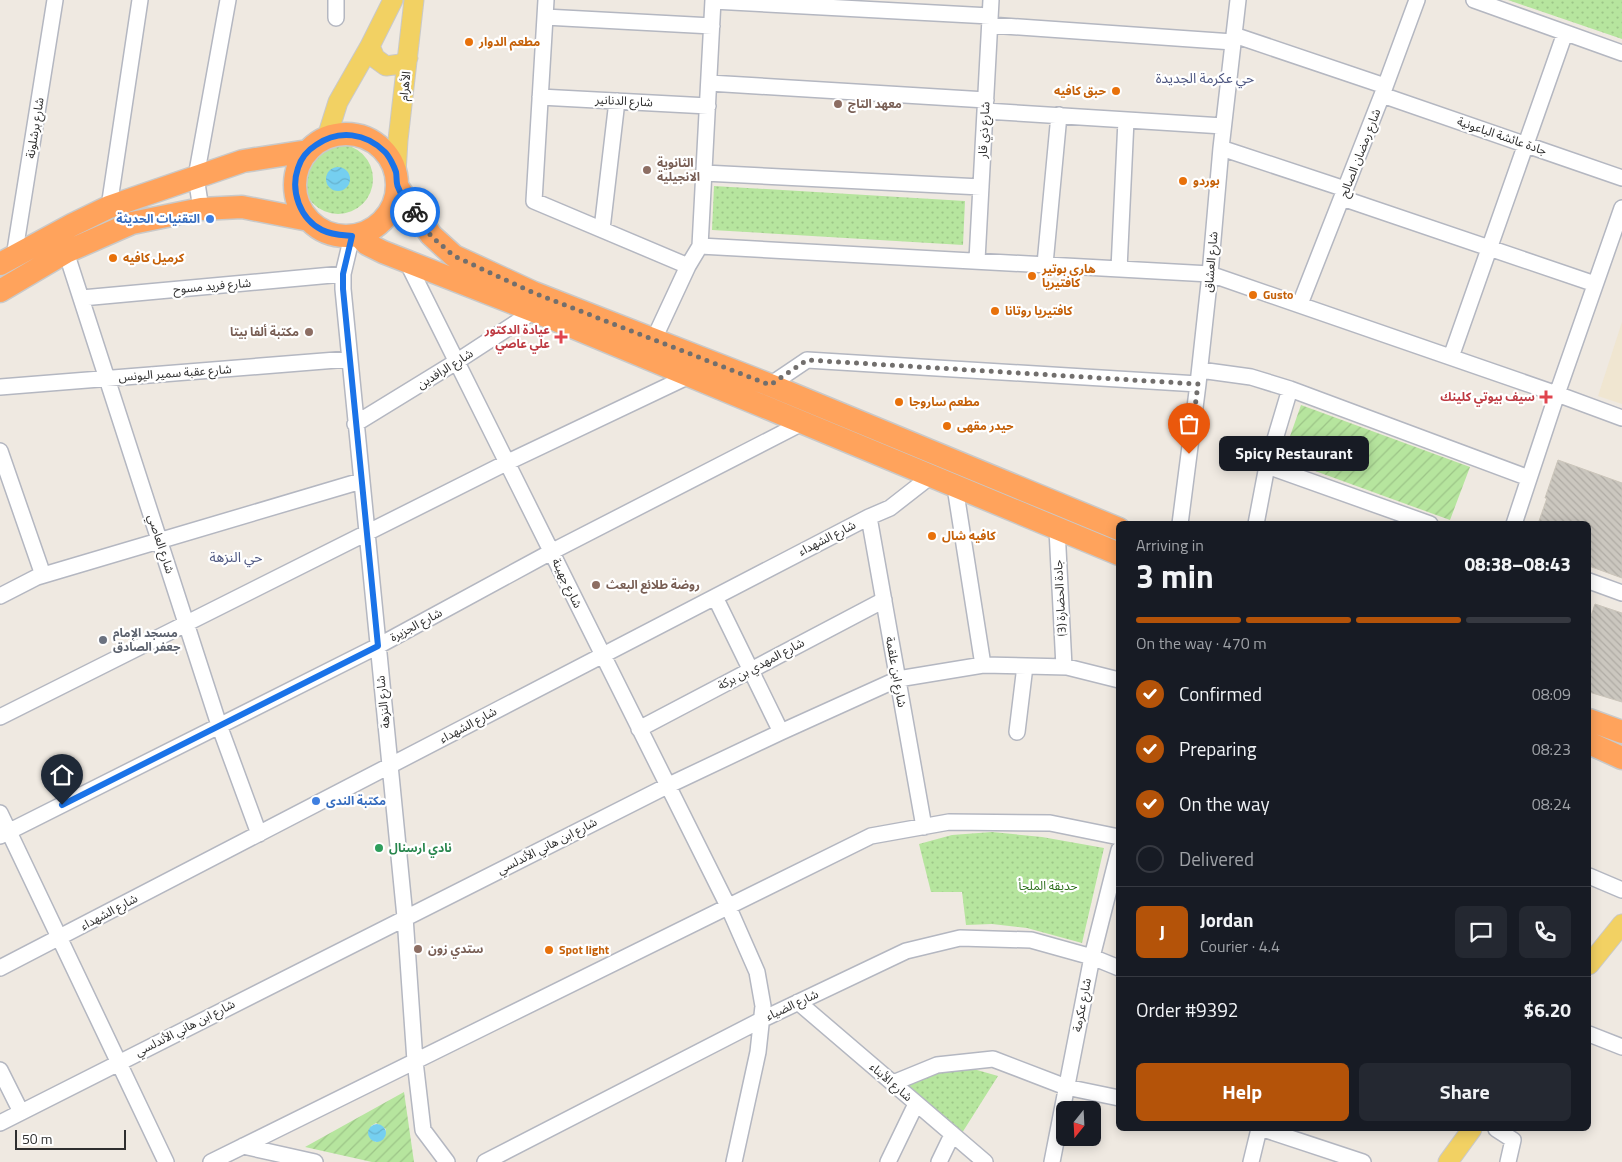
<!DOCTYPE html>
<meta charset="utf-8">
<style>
:root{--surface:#171b24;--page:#242831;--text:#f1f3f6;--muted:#9ea1a6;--line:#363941;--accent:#b45309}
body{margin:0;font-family:"Titillium Web","Noto Sans Arabic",sans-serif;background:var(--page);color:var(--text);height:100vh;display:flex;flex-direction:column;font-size:19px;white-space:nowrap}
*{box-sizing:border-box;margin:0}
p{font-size:16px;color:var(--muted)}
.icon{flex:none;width:28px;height:28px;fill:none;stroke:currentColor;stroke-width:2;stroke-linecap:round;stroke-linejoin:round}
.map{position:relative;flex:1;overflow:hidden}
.drawer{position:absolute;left:1116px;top:521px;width:475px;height:610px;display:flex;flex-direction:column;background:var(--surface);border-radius:8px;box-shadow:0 2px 12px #0003}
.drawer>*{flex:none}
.needle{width:32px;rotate:198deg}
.buttons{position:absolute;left:1056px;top:1101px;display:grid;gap:10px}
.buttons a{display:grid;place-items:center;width:45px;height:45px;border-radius:8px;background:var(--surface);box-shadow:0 2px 12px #0003;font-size:25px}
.scale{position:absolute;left:15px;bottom:12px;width:111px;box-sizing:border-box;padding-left:5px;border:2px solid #2e2e2e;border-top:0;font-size:14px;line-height:18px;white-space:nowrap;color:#2e2e2e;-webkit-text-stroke:4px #fff;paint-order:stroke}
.pin{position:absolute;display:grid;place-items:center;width:42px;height:42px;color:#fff;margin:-51px -21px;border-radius:50% 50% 50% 0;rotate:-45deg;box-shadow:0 0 5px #0007}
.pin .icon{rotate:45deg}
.courier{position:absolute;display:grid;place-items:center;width:50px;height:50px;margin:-25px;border:4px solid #1a73e8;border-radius:50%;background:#fff;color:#222;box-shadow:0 1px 6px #0007}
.bubble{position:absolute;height:35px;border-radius:8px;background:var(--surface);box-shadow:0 2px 12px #0003;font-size:16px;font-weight:700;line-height:35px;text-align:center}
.head em{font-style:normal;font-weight:700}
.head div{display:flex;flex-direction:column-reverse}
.head{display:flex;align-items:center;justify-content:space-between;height:85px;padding:0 20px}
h1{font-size:32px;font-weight:700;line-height:38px}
.bar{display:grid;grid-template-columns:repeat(4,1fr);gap:8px 5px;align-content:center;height:60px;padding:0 20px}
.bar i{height:6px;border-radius:4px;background:var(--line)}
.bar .selected{background:var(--accent)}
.bar p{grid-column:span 4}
.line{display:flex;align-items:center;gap:12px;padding:0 20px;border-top:1px solid var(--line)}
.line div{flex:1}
.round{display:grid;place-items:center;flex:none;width:52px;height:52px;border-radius:8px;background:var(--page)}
ol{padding:0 20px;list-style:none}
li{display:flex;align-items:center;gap:15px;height:55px}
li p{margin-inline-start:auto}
li .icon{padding:5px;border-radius:50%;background:var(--accent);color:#fff;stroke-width:4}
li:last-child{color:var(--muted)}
li i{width:28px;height:28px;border:2px solid var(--line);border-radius:50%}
.cta{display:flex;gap:10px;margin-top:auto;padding:10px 20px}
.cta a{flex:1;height:58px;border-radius:8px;background:var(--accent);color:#fff;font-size:20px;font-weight:700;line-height:58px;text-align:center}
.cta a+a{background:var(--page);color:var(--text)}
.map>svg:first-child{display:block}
.education{fill:#f0e6d1}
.park{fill:url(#park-dots)}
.garden{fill:url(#garden-furrows);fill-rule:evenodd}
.water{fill:url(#water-waves)}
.building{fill:url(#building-back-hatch);stroke:#cbc5ba}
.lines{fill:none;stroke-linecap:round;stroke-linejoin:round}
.minor-casing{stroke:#b4b7c1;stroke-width:18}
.major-casing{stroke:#c9c9c9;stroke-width:21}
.highway-casing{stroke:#c9c9c9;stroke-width:25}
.minor{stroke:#fff;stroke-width:15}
.major{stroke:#f2d163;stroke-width:19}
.highway{stroke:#ffa35c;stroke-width:22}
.done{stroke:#726f6d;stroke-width:5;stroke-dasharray:0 9}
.route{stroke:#1a73e8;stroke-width:6}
.food-dot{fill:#e8710a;stroke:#fff;stroke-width:2}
.education-dot{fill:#8d6e63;stroke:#fff;stroke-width:2}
.shop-dot{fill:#3f7fe0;stroke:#fff;stroke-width:2}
.health-dot{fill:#e0444e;stroke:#fff;stroke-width:2}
.worship-dot{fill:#6b7280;stroke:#fff;stroke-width:2}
.leisure-dot{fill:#2e9e5b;stroke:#fff;stroke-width:2}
.labels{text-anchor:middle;stroke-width:4.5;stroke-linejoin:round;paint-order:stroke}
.food-label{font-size:12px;font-weight:bold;fill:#c56008;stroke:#fff;text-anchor:start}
.street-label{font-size:12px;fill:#2e2e2e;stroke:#fff}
.education-label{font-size:12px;font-weight:bold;fill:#785e54;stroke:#fff;text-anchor:start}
.shop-label{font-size:12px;font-weight:bold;fill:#366cbe;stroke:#fff;text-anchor:end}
.health-label{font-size:12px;font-weight:bold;fill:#be3a42;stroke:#fff;text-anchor:end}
.worship-label{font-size:12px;font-weight:bold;fill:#5b616d;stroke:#fff;text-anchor:start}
.leisure-label{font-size:12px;font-weight:bold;fill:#27864d;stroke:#fff;text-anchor:start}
.park-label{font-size:12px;fill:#2c6e1b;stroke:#fff}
.neighbourhood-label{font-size:14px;fill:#4d5680;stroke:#fff}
</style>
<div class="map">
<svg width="1622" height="1162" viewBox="0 0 1622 1162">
<defs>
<pattern id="park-dots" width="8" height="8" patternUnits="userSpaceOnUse" patternTransform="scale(1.25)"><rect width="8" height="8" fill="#b6e59e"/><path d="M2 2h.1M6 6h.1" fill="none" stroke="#9dc588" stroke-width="1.8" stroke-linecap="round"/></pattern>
<pattern id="garden-furrows" width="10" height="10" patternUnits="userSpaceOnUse" patternTransform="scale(1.25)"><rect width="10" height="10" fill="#b6e59e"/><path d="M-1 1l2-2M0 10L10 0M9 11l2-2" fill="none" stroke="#9dc588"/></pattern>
<pattern id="water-waves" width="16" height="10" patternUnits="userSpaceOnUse" patternTransform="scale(1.25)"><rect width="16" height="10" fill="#75cff0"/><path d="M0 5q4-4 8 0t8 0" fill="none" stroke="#66b2ce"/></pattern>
<pattern id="building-back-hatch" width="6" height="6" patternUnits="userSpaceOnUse" patternTransform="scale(1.25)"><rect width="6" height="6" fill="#cbc7bf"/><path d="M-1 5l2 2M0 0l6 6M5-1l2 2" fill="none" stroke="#afaba4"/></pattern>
</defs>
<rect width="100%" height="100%" fill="#efe9e1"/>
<path class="education" d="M1622,322V404L1598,396Z"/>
<path class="park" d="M1508,0H1622V39Z
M303 179a35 35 0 1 1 70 0a35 35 0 1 1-70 0Z
M714,186L965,201L963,245L712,230Z
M992,832L1042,837L1104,848L1082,943L1027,928L992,924L966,925L962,892H931L919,844L952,835Z
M970,1068L998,1076L962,1133L908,1085L939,1071Z"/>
<path class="garden" d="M1301,405L1470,467L1450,520L1282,459Z
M404,1092L414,1162H372L305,1147ZM376,1123L386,1129L384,1138L376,1142L371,1139V1126Z"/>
<path class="water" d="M326 179a12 12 0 1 1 24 0a12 12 0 1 1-24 0Z
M368 1133a9 9 0 1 1 18 0a9 9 0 1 1-18 0Z"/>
<path class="building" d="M1558,460L1622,483V578L1589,566V524H1538L1547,498H1545Z
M1595,604L1622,613V702L1589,692V622Z"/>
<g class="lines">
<defs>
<path id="minor" d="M546,0L534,201L688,266
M1474,0L1622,53
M713,1L990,16
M545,17L712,26
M336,18V0
M990,25L1233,42
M1234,35L1385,86
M709,83L986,100
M1382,95L1622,178
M540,97L708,106
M985,111L1223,126
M1221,148L1345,189
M704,173L981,187
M1342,198L1595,284
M109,207L140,0
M201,209L196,177L228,0
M602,229L617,101
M352,236L343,274V289L405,917L415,1061L423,1130L447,1162
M700,246L713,0
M66,252L219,725L259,834
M14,257L55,0
M406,260L728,906L757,972L763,1006L758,1052L734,1162
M977,260L991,0
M1045,264L1059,115
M1119,269L1126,120
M82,298L343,274
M1300,304L1382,95L1417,0
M654,339L688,266L700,246L1210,274L1557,394L1622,418
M1451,357L1565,33
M1200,370L1251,377L1290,389L1529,478
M770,385L807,360L1198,384
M0,387L349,359
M355,424L456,362L534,311
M0,451L43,575
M1267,466L1430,524
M955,487L983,665
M869,517L924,827
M1180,524L1198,384L1210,274L1221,148L1238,0
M1256,524L1267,466L1290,389
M1514,524L1557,394L1622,208
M1057,529L1064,667
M1589,581L1622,593
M0,596L37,577L361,481
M715,597L781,732
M0,717L506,463L689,376
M639,729L884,600
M1017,732L1025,666
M0,813L166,1162
M0,836L378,646L551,552L802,423
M1589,876L1622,890
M0,968L869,517L890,508L931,476
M798,1002L985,1162
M1589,1034L1622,1047
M0,1070L21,1112
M893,1083L937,1065L993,1059L1066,1087L1119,1098
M0,1123L667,786L781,732L898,679L983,665L1067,667L1119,680
M1263,1129L1363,1162
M1496,1129L1513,1140L1508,1162
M243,1146L315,1162
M211,1162L871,836L949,822L1050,823L1119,837
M485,1162L761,1020L906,951L960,938L1031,940L1092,957L1119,968
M888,1162L916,1104
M939,1162L952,1135
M1052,1162L1092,957L1119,850
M1251,1162L1259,1129"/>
<path id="major" d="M370,46L375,58L386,66L401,64L408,58
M327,137L338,102L370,46L393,0
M396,173L398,140L414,0
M1589,965L1622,924
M1448,1162L1472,1129"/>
<path id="highway" d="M295 185a51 51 0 1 1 102 0a51 51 0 1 1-102 0Z
M397,186L431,235L454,256L534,293L770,385L1119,529
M358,235L367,244L383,252L534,311L1119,554
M0,264L72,225L109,207L243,161L308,151
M0,291L66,252L132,223L201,209L242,207L309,220
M1589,720L1622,732
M1589,743L1622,758"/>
</defs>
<use href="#minor" class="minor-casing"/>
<use href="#major" class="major-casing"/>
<use href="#highway" class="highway-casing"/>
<use href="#minor" class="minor"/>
<use href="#major" class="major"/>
<use href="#highway" class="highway"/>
</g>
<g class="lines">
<path class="done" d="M415,212L431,236L454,256L534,293L770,385L807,360L1198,384L1189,454"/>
<path class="route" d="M62,805L378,646L343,289V274L352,236C342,235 332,235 322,230C300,219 290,191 298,168C301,158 308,150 316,145C339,129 366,133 385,152C389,156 394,166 396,172C397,177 396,183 398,187C401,196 409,205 415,212"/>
</g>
<g class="food-dot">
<circle cx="469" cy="42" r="5"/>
<circle cx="1116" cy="91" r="5"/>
<circle cx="1183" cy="181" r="5"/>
<circle cx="113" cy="258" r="5"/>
<circle cx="1032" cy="276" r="5"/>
<circle cx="1253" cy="295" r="5"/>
<circle cx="995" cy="311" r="5"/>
<circle cx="899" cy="402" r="5"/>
<circle cx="947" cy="426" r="5"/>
<circle cx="932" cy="536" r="5"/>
<circle cx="549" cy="950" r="5"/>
</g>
<g class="education-dot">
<circle cx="838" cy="104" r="5"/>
<circle cx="647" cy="170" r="5"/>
<circle cx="309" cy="332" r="5"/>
<circle cx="596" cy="585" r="5"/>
<circle cx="418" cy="949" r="5"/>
</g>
<g class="shop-dot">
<circle cx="210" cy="219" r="5"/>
<circle cx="316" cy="801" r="5"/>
</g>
<g class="health-dot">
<path d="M558.5 329.5h5v5h5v5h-5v5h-5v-5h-5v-5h5z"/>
<path d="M1543.5 389.5h5v5h5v5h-5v5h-5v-5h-5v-5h5z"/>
</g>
<circle class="worship-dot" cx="103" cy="640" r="5"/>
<circle class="leisure-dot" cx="379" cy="848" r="5"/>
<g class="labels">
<g class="food-label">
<text x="479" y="46">مطعم الدوار</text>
<text x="1106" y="95" text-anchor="end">حبق كافيه</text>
<text x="1193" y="185">بوردو</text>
<text x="123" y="262">كرميل كافيه</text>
<text x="1042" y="273">هاري بوتير<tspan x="1042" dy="14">كافتيريا</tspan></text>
<text x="1263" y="299">Gusto</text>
<text x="1005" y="315">كافتيريا روتانا</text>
<text x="909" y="406">مطعم ساروجا</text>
<text x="957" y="430">حيدر مقهى</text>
<text x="942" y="540">كافيه شال</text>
<text x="559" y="954">Spot light</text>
</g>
<g class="street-label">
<text transform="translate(405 86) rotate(-84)" y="4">الأهرام</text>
<text transform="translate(624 101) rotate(3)" y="4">شارع الدنانير</text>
<text transform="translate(35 128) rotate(-81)" y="4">شارع برشلونة</text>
<text transform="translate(984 130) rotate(-87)" y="4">شارع ذي قار</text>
<text transform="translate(1502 136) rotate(19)" y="4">جادة عائشة الباعونية</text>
<text transform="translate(1360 153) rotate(-69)" y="4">شارع رمضان الصالح</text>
<text transform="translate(1211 262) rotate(-85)" y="4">شارع العشاق</text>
<text transform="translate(212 286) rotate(-5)" y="4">شارع فريد مسوح</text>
<text transform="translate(445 369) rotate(-32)" y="4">شارع الرافدين</text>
<text transform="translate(175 373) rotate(-4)" y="4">شارع عقبة سمير اليونس</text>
<text transform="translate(827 538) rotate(-27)" y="4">شارع الشهداء</text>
<text transform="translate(161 544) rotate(72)" y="4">شارع العاصي</text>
<text transform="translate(567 583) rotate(64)" y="4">شارع جهينة</text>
<text transform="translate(1060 598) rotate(-93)" y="4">جادة الحضارة (3)</text>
<text transform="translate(416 625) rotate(-28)" y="4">شارع الجزيرة</text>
<text transform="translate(761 664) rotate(-28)" y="4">شارع المهدي بن بركة</text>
<text transform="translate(896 672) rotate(80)" y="4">شارع ابن علقمة</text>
<text transform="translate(383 702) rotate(-96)" y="4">شارع النزهة</text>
<text transform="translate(468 725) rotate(-28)" y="4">شارع الشهداء</text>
<text transform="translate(547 846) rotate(-27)" y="4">شارع ابن هاني الأندلسي</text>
<text transform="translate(109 912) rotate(-28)" y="4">شارع الشهداء</text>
<text transform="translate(792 1005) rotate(-25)" y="4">شارع الضياء</text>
<text transform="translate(1082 1005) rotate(-79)" y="4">شارع عكرمة</text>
<text transform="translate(185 1028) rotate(-27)" y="4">شارع ابن هاني الأندلسي</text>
<text transform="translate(891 1082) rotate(41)" y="4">شارع الأبناء</text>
</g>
<g class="education-label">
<text x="848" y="108">معهد التاج</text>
<text x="657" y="167">الثانوية<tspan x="657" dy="14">الانجيلية</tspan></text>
<text x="299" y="336" text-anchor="end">مكتبة ألفا بيتا</text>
<text x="606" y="589">روضة طلائع البعث</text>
<text x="428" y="953">ستدي زون</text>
</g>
<g class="shop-label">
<text x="200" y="223">التقنيات الحديثة</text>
<text x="326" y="805" text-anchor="start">مكتبة الندى</text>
</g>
<g class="health-label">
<text x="550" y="334">عيادة الدكتور<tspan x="550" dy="14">علي عاصي</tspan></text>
<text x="1535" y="401">سيف بيوتي كلينك</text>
</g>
<g class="worship-label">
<text x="113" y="637">مسجد الإمام<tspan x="113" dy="14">جعفر الصادق</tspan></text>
</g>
<g class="leisure-label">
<text x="389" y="852">نادي ارسنال</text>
</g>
<g class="park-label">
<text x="1048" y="890">حديقة الملجأ</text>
</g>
<g class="neighbourhood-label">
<text x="1205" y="83">حي عكرمة الجديدة</text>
<text x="236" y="562">حي النزهة</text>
</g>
</g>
</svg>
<div class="buttons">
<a><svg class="needle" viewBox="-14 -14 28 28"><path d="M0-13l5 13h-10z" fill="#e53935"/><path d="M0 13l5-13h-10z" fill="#9ea1a6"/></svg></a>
</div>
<div class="scale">50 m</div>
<div class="pin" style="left:1189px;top:454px;background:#ea580c"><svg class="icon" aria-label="bag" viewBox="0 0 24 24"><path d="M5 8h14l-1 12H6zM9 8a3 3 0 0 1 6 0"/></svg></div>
<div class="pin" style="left:62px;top:805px;background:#1f2937"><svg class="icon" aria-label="home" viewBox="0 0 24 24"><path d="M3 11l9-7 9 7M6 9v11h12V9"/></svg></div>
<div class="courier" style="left:415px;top:212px"><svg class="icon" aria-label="bike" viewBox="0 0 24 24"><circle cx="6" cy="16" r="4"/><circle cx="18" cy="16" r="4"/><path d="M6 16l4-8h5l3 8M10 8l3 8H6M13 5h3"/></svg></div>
<div class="bubble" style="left:1219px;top:436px;width:150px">Spicy Restaurant</div>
<section class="drawer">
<div class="head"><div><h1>3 min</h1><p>Arriving in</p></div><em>08:38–08:43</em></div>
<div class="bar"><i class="selected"></i><i class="selected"></i><i class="selected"></i><i></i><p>On the way · 470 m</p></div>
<ol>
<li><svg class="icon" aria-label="check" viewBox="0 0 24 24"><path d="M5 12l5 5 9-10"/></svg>Confirmed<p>08:09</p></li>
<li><svg class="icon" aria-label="check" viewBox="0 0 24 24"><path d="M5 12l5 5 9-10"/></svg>Preparing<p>08:23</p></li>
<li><svg class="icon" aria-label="check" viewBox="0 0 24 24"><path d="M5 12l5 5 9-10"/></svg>On the way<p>08:24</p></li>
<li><i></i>Delivered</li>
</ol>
<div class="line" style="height:90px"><b class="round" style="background:var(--accent);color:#fff">J</b><div><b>Jordan</b><p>Courier · 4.4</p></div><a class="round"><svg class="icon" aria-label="chat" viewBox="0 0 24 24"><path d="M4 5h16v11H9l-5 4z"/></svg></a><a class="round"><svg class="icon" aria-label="phone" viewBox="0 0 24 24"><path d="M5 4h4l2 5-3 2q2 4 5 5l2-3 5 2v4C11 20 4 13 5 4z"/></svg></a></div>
<div class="line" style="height:65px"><div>Order #9392</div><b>$6.20</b></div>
<div class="cta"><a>Help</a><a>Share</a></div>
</section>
</div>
